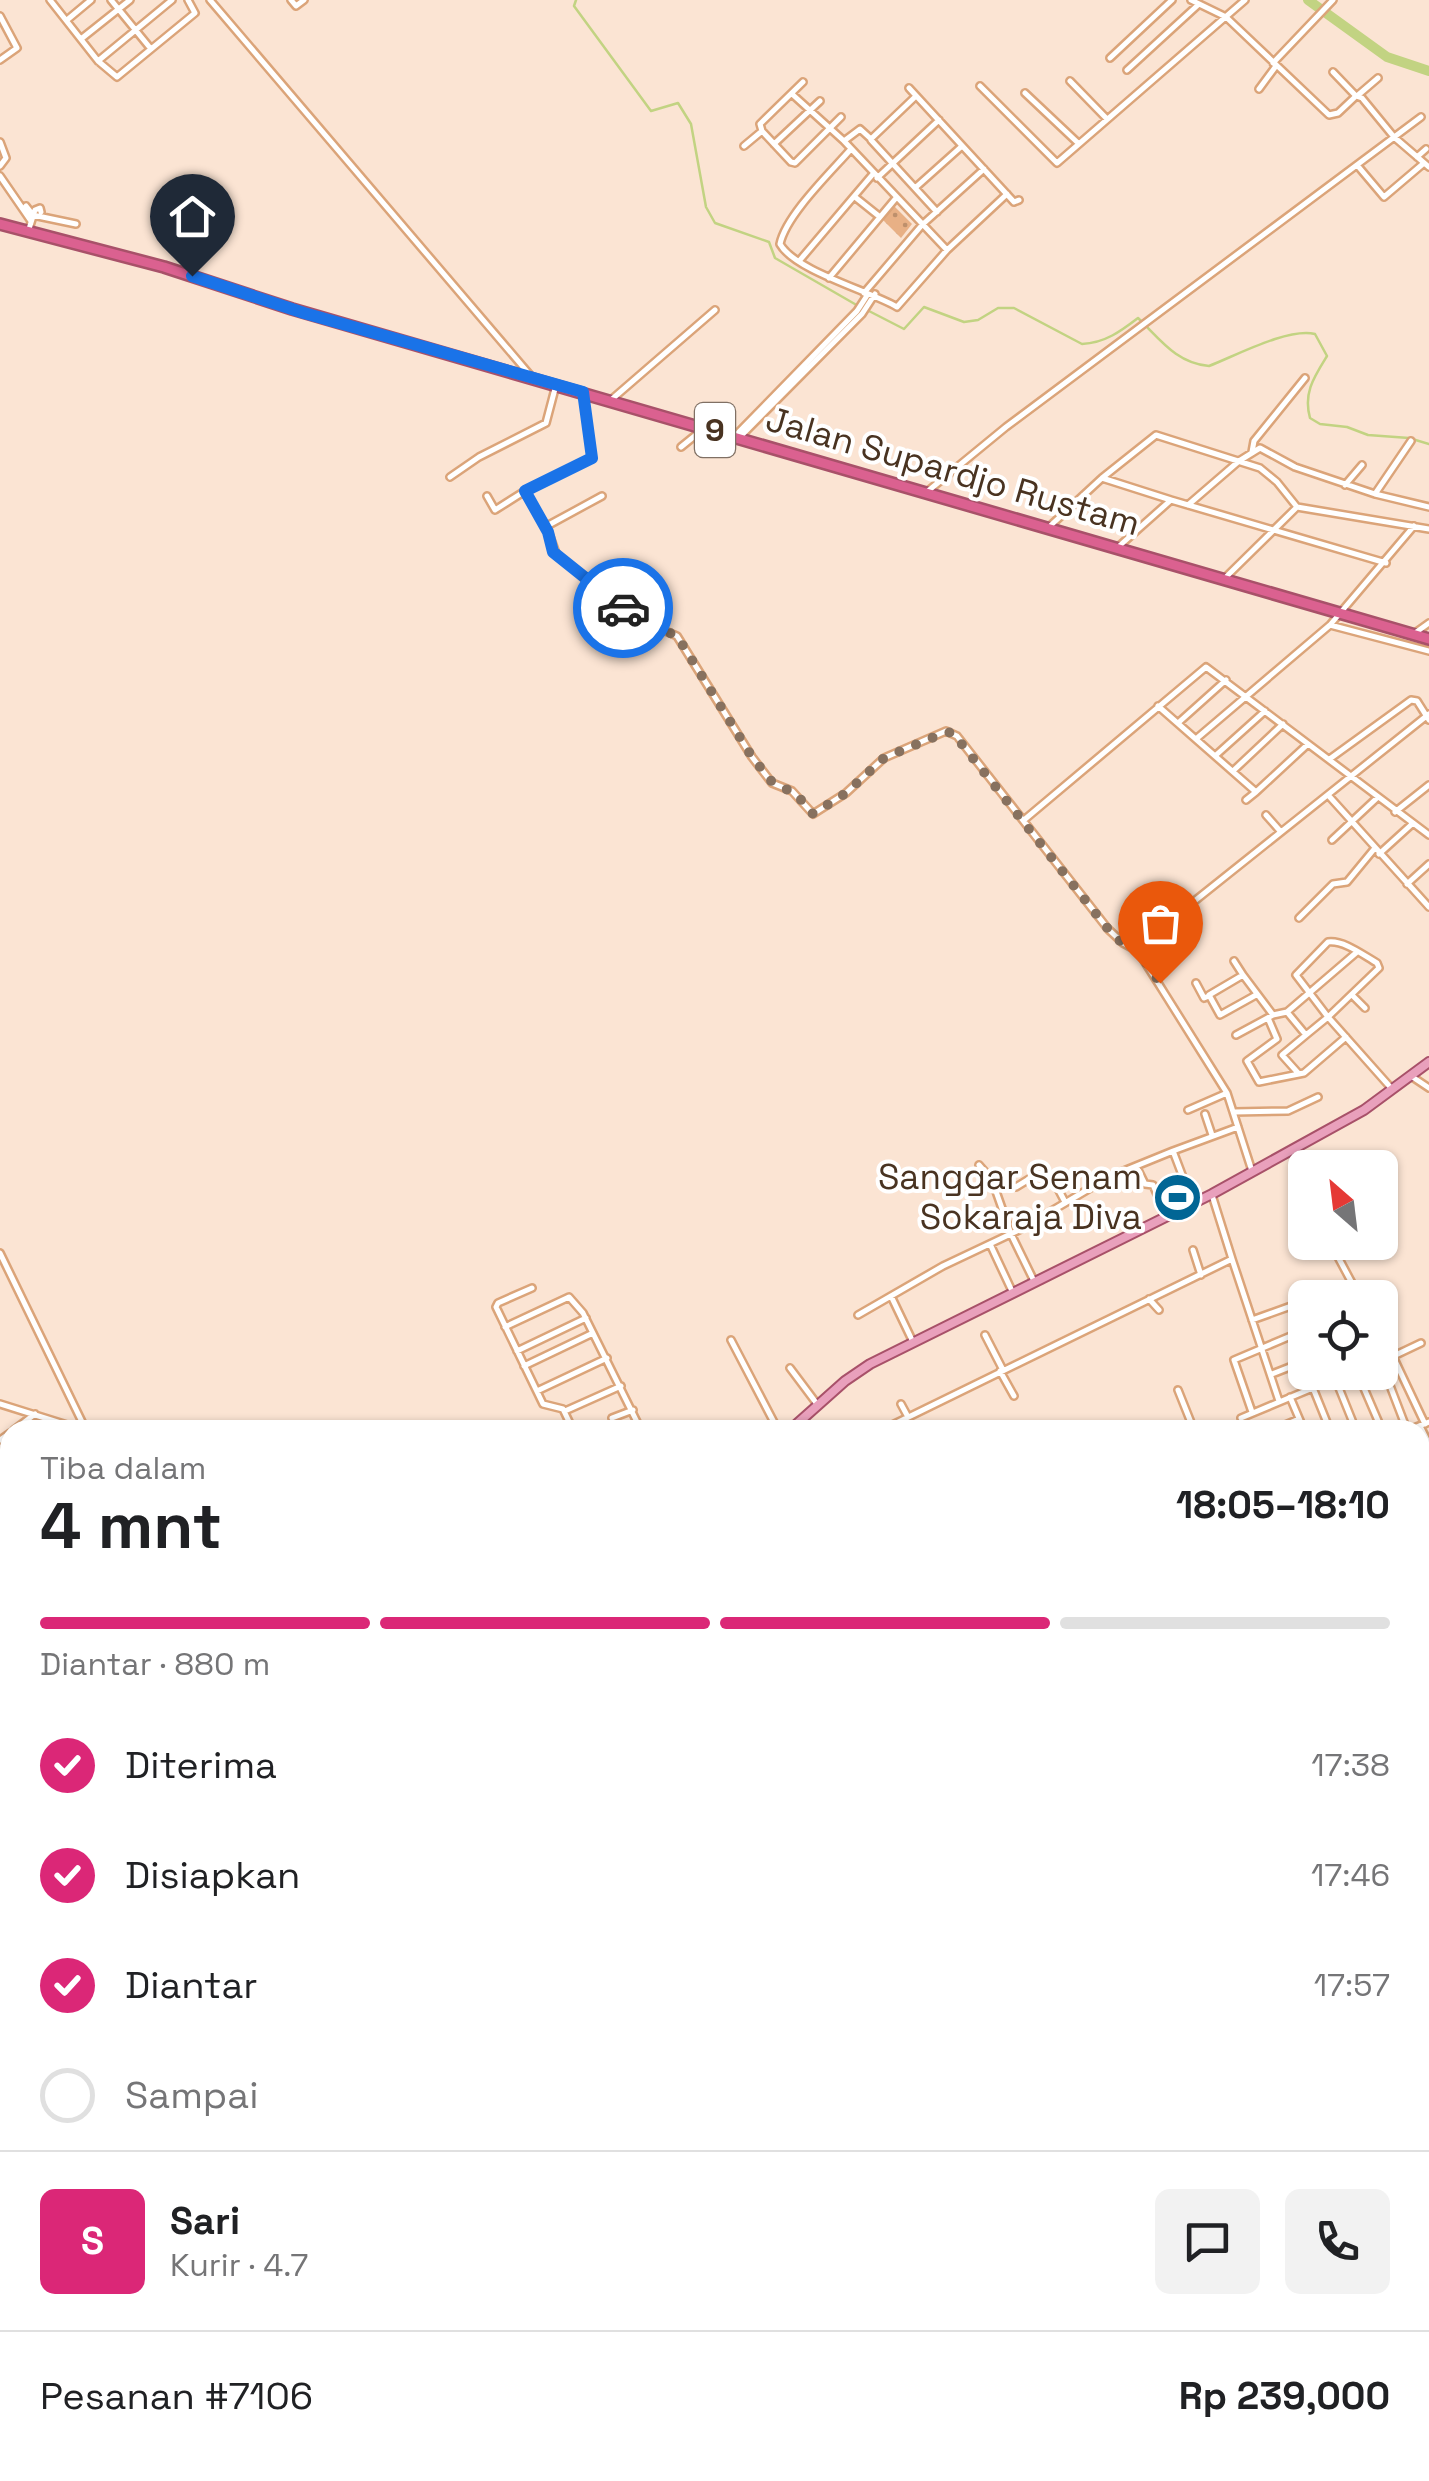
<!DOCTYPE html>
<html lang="id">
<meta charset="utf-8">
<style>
:root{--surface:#fff;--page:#f2f2f2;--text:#202124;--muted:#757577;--line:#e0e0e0;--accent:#db2777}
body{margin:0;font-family:"Space Grotesk",sans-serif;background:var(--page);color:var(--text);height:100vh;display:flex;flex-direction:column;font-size:38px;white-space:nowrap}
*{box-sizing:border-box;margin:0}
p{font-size:32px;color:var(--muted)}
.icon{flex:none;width:55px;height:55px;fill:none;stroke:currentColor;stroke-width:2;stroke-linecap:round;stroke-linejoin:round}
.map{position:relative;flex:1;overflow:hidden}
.drawer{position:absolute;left:0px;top:1420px;width:1430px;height:1062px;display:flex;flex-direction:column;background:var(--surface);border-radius:30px 30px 0 0;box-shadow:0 2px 8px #0004}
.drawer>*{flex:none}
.needle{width:65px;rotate:332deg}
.buttons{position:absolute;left:1288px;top:1150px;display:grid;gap:20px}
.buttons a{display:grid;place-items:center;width:110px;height:110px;border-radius:15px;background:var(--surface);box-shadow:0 2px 8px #0004;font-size:50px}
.pin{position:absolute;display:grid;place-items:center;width:85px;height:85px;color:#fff;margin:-102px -42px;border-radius:50% 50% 50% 0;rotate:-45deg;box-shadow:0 0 10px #0007}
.pin .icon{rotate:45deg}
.courier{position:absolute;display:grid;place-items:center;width:100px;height:100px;margin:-50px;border:8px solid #1a73e8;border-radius:50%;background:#fff;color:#222;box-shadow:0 2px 12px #0007}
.overview em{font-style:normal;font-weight:700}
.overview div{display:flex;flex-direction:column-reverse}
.overview{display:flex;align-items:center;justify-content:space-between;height:170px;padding:0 40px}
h1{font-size:65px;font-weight:700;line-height:75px}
.bar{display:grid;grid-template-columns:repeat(4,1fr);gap:15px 10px;align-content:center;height:120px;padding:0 40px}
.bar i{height:12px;border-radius:8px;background:var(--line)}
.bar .on{background:var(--accent)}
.bar p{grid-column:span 4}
.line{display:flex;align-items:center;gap:25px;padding:0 40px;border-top:2px solid var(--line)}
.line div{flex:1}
.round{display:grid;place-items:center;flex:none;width:105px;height:105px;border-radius:15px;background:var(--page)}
ol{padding:0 40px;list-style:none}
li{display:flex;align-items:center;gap:30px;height:110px}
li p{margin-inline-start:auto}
li .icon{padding:10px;border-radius:50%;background:var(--accent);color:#fff;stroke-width:4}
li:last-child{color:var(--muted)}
li i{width:55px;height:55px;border:5px solid var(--line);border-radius:50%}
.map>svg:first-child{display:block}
.park{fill:url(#park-dots)}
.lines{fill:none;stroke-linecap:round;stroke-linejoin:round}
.stream{stroke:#c2d382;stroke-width:2.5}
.river{stroke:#c2d382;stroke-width:10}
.minor-casing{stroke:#dba479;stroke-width:10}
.major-casing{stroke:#a85169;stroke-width:12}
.highway-casing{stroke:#a85169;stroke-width:14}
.minor{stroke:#fff;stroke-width:5}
.major{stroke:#e9a0bc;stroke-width:8}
.highway{stroke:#db6190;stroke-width:9}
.done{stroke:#87715f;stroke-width:10;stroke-dasharray:0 18}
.route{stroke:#1a73e8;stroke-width:12}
.labels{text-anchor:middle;stroke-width:8;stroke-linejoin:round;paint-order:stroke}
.shield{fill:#fff;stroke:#807064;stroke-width:2.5}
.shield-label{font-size:32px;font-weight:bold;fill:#493321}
.street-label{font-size:35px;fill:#493321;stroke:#fff}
.poi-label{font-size:35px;fill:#493321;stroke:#fff;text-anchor:end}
</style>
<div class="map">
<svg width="1429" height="2481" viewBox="0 0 1429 2481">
<defs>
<pattern id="park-dots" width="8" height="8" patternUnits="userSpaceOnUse" patternTransform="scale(2.5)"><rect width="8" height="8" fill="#e8b085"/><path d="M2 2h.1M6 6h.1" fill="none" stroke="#be906c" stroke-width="1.8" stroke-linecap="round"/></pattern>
</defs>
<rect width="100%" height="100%" fill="#fbe4d3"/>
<path class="park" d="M894,206L912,224L901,238L883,220Z"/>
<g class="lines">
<path class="stream" d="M576,0L574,6L651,111L678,103L691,124L706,207L715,223L769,242L775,258L860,307
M867,310L904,329L924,307L964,322L978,320L998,308H1014L1082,344C1105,343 1121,331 1138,318C1160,339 1176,363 1209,366C1235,356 1289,327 1315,334L1327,356C1314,377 1303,393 1310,418L1320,424L1347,427L1368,435L1409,438L1429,444
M1420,2088L1429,2091"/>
<path class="river" d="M1308,0L1387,57L1429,71"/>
<defs>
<path id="minor" d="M50,0L98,61L117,77L195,13L188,0
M111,0L151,49
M210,0L530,375
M291,0L296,6L304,0
M1191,0L1226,17L1329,115L1338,113L1356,96L1362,98L1394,137L1429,167
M0,16L17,48L0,60
M67,20L91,0
M81,39L130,0
M1110,58L1172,0
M98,61L172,0
M1273,63L1333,0
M1127,70L1199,4
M1333,72L1356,96
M1070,81L1107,119
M803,82L760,124L762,131L791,162L795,163L841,117
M980,86L1057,163L1245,0
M909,88L1014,202L1019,200
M1259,89L1276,66
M1025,93L1078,143
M792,94L844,141
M916,96L871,139L860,129L844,141L947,250
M1357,96L1378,78
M871,140L937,212
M0,142L6,158L0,166
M774,144L820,101
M744,146L762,131
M851,149C831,172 786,215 780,244C795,271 870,291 897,307L947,250L1007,194
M1417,157L1426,149
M1357,165L1384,197L1424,163
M0,176L31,221
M877,178L939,120
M915,188L962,146
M855,197L880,217
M26,206L33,215L76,224
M28,232L35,210L40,208L41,212
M800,260L873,174
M829,278L896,198
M864,293L922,225L984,169
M583,393L592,458L525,491L548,531L557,556L642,621L677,636L752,757L772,783L792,791L813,814L846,793L884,758L946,731L957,736L1108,929L1123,943L1138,951L1227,1093L1252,1171
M611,400L715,310
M735,436L857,311L868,294
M740,437L862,314L875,294
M681,447L702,430
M1252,452L1254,441L1305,378
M450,477L479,457L546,423L556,385
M1102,478L1156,435L1260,468L1277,482L1297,507L1429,529
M1345,485L1362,465
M928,491L1006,427L1421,117
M1375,494L1429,507
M487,496L495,510L525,491
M1188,505L1239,461L1260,448L1295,467L1375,494L1411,441
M545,527L602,496
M1049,527L1102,478L1171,500
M1117,548L1171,500L1386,563
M1225,578L1297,507
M1330,625L1429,651
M1415,633L1429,623
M1158,706L1256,792L1308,744
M1178,723L1226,680
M1196,739L1330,625L1414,526
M1215,756L1265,711
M1331,758L1411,700L1417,701L1429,720
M1233,771L1283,724
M1328,795L1429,907
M1246,800L1256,792
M1395,812L1429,785
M1266,815L1281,832
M1024,820L1206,667L1429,835
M1332,840L1378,797
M1379,854L1412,824
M1407,884L1429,864
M1299,918L1333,884L1347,882L1375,848
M1138,951L1177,915L1429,714
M1357,952L1287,1012L1306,1035L1328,1017L1296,975L1328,942C1344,940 1363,955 1377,963L1379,968L1328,1017L1392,1089
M1234,961L1243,975
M1196,983L1204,998L1209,996
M1256,995L1220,1015L1209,995L1243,975L1273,1015
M1352,995L1365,1008
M1268,1018L1277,1039L1247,1061L1259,1082L1304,1073L1346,1037
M1236,1035L1273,1015L1287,1012
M1299,1074L1282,1055L1306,1035
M1411,1076L1429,1088
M1188,1110L1227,1093
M1234,1112L1288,1111L1318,1097
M1205,1114L1212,1135
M979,1165L992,1180L1011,1234L1034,1281
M1137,1168L1145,1184L1153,1185L1166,1215
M992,1180L1016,1187L1034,1176
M1054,1181L1065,1202
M1212,1195L1232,1259
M1192,1201L1173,1151L1238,1127
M1330,1242L1360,1298
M990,1244L1012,1291
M1193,1250L1201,1275
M0,1253L86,1430
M532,1288L498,1303L496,1307L543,1404L563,1409L573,1430
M891,1296L913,1342
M1314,1298L1340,1289L1346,1298
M1149,1299L1159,1310
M858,1315L943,1266L1021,1229L1109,1177L1173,1151
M1252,1320L1305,1301
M505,1327L569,1297L583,1313L641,1430
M1380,1329L1425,1424
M985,1335L1003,1370
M731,1340L778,1430
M517,1351L586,1318
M524,1366L593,1333
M790,1368L817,1404
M1000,1371L1014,1396
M1357,1372L1382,1430
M1272,1374L1305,1361
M1335,1378L1356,1430
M1313,1388L1330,1430
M1178,1390L1194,1430
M537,1391L607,1358
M1290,1397L1304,1430
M0,1404L83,1430
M901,1404L908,1417
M565,1411L621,1386
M1252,1412L1234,1360L1305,1330
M612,1418L633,1410
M1241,1418L1351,1372
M1420,1426L1429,1444
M1161,1429V1430
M14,1430L35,1414
M882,1430L1232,1259L1279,1401
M1273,1430L1299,1419
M1407,1430L1381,1362L1421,1343
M1409,1430L1429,1422
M0,1440L10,1433
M0,1785L10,1781
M0,1794L10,1818
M0,1850L10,1847
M4,1935L10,1954
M0,1937L10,1933
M0,2241L10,2237
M1425,2324L1429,2347
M1429,2413L1426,2425L1429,2442
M0,2416L10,2412
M46,2472L47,2481
M93,2472L94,2481
M621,2472L624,2481
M900,2472L908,2481
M1108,2472L1131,2481
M70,2481L89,2472
M110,2481L123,2472
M559,2481L569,2472
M1073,2481L1100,2472"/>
<path id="major" d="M790,1430L845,1381L870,1364L1212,1194L1364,1110L1429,1062"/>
<path id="highway" d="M0,224L164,267L292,309L1429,639"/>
</defs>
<use href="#minor" class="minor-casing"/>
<use href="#major" class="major-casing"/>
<use href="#highway" class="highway-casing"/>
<use href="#minor" class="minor"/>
<use href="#major" class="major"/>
<use href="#highway" class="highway"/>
</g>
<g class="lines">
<path class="done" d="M623,608L642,621L677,636L752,757L772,782L796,794L813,814L846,793L884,758L946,732L953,733L1108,929L1122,943L1138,951L1160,983"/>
<path class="route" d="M192,276L304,313L583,392L592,458L525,491L548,532L553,552L623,608"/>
</g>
<defs>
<symbol id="stadium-disc" viewBox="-11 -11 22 22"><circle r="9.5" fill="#016695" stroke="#fff"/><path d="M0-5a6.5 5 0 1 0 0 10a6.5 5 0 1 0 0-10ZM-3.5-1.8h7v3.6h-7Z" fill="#fff"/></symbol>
</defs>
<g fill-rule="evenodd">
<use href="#stadium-disc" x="1150" y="1170" width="55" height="55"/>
</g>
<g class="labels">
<rect class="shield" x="695" y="403" width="40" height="54" rx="8"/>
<g class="shield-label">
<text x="715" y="441">9</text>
</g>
<g class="street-label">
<text transform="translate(953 471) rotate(16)" y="12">Jalan Supardjo Rustam</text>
</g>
<g class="poi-label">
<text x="1142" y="1189">Sanggar Senam<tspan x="1142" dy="40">Sokaraja Diva</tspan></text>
</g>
</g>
</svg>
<div class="buttons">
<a><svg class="needle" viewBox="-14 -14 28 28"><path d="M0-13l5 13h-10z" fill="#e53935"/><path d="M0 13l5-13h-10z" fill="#757577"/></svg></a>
<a><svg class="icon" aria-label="locate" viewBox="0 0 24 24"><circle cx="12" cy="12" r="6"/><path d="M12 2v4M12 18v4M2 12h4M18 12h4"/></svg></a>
</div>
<div class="pin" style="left:1160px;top:983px;background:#ea580c"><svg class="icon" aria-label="bag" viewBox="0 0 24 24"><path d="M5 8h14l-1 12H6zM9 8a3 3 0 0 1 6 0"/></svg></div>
<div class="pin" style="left:192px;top:276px;background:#1f2937"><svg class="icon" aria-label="home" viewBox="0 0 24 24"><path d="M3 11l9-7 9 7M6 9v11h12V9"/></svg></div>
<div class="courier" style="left:623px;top:608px"><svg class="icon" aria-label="car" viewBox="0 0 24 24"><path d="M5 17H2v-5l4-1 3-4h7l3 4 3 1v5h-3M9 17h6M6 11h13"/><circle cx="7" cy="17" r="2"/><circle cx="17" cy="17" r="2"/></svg></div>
<section class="drawer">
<div class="overview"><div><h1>4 mnt</h1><p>Tiba dalam</p></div><em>18:05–18:10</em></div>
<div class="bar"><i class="on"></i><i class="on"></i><i class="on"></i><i></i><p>Diantar · 880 m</p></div>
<ol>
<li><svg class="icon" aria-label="check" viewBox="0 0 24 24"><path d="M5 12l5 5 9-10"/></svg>Diterima<p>17:38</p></li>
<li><svg class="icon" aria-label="check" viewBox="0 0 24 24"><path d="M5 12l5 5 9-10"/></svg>Disiapkan<p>17:46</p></li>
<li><svg class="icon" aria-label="check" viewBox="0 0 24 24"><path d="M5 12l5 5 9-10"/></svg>Diantar<p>17:57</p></li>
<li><i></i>Sampai</li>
</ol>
<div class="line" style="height:180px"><b class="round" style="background:var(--accent);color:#fff">S</b><div><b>Sari</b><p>Kurir · 4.7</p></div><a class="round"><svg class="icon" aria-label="chat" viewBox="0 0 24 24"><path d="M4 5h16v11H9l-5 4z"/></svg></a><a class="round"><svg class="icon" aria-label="phone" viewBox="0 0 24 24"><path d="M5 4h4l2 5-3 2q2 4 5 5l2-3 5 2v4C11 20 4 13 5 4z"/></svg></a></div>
<div class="line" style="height:130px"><div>Pesanan #7106</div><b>Rp 239,000</b></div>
</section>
</div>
